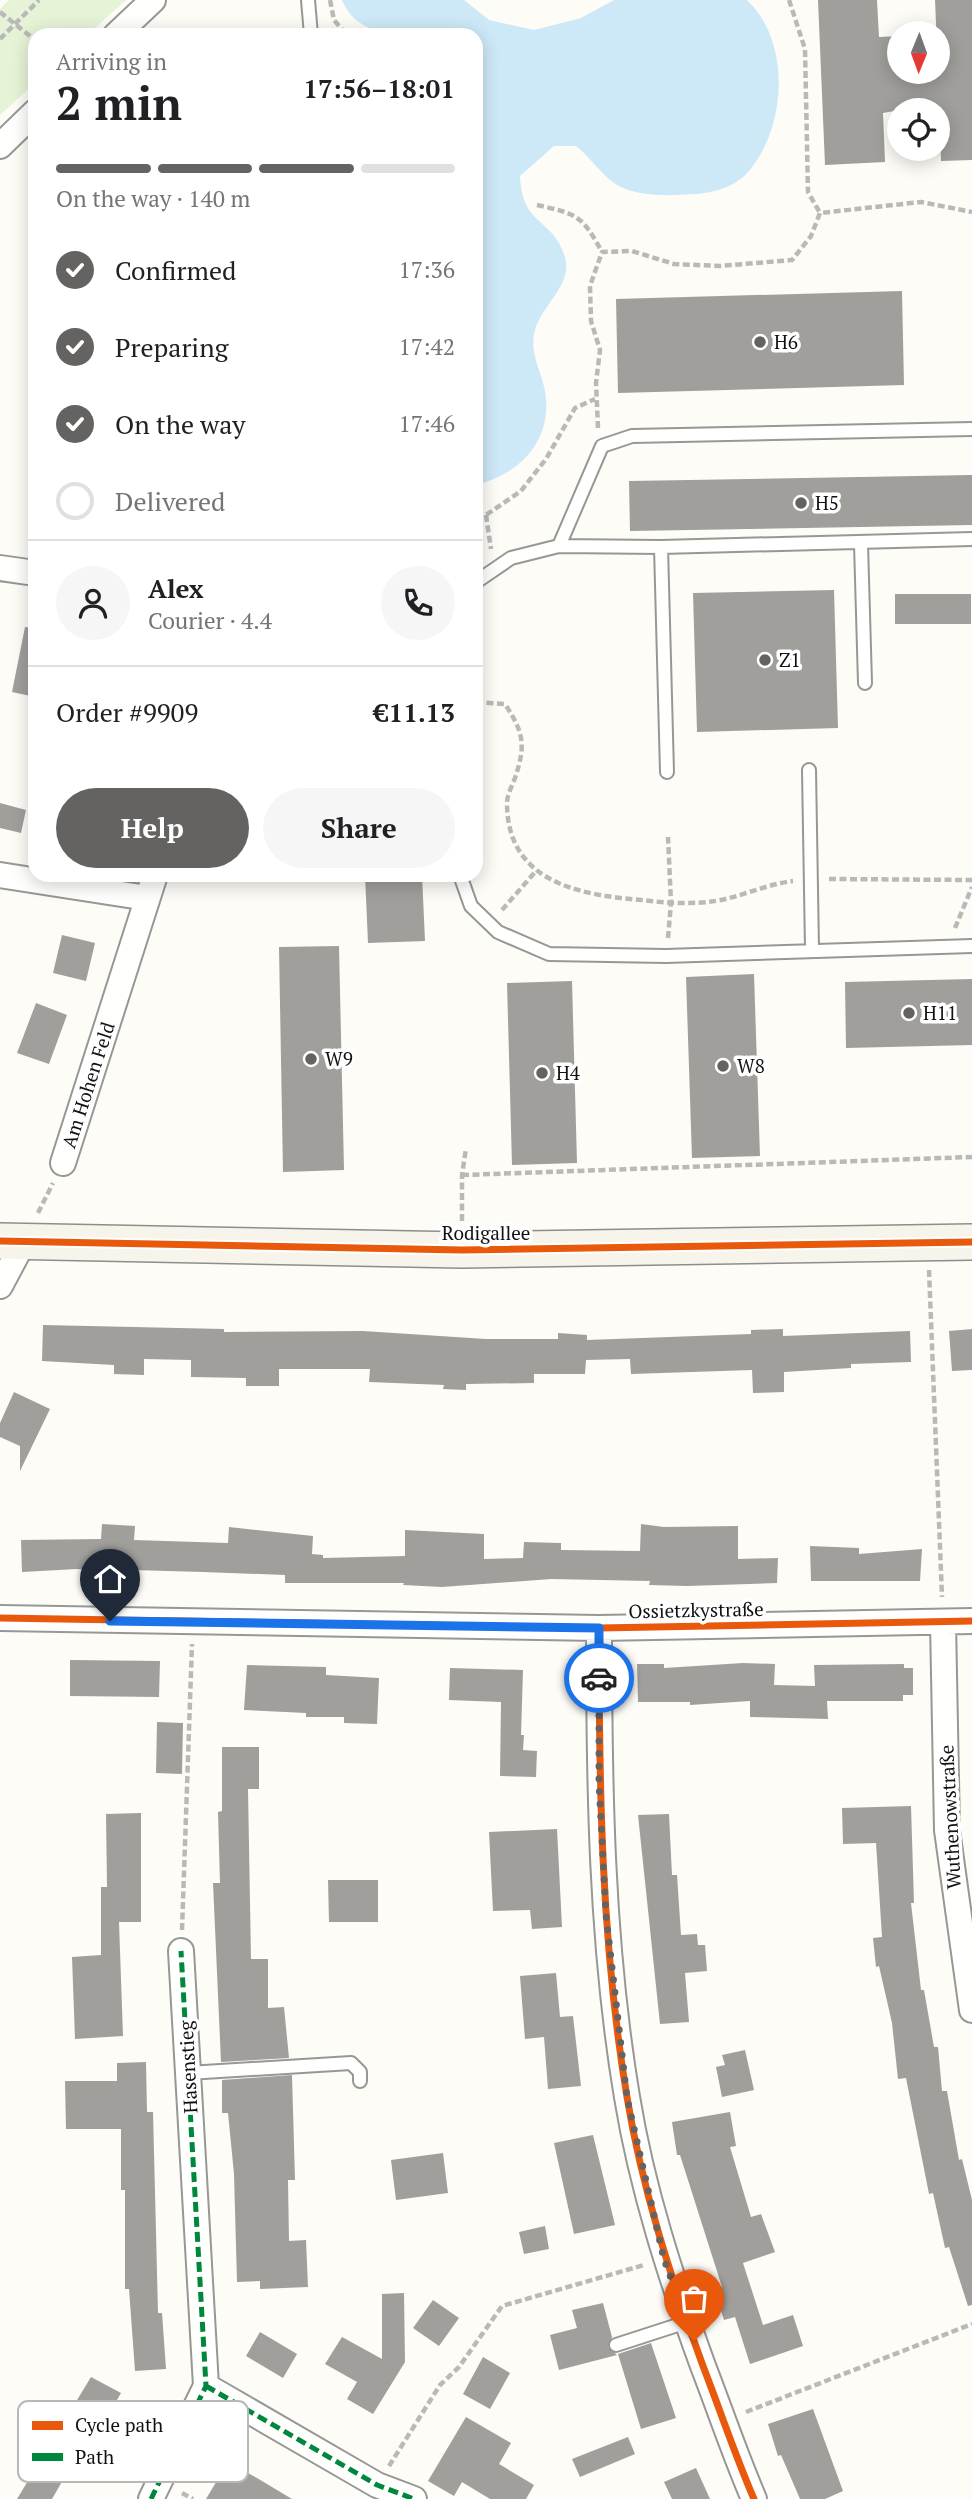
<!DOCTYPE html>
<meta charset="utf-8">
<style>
:root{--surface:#fff;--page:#f6f6f6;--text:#202124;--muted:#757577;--line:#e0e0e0;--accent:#646362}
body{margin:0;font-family:"PT Serif",serif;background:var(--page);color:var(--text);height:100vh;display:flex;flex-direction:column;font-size:26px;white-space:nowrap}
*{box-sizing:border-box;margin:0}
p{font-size:23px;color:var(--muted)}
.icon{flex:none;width:38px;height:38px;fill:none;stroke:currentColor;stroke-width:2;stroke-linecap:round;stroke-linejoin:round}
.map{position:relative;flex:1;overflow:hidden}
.side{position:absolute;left:28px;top:28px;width:455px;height:854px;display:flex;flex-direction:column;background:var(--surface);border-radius:21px;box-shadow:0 4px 18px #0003}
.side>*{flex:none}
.needle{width:46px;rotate:181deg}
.controls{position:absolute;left:887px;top:21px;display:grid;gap:14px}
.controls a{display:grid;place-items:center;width:63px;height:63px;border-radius:50%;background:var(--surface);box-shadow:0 4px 18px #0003;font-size:35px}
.pin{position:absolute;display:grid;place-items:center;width:60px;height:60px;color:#fff;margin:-72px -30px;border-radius:50% 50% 50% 0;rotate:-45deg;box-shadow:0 0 7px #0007}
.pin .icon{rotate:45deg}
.courier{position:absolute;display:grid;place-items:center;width:70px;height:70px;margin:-35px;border:5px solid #1a73e8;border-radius:50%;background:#fff;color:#222;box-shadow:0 2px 9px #0007}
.summary em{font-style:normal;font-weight:700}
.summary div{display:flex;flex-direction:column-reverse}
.summary{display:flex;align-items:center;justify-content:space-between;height:119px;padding:0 28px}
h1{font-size:46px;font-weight:700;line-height:52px}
.bar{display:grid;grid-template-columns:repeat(4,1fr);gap:10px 7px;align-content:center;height:84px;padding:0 28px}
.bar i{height:9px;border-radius:5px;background:var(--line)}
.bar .selected{background:var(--accent)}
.bar p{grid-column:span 4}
.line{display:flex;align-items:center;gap:18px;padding:0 28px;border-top:2px solid var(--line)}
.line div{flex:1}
.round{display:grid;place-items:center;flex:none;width:74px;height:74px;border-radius:37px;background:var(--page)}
ol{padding:0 28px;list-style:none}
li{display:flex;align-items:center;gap:21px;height:77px}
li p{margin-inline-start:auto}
li .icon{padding:7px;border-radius:50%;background:var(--accent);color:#fff;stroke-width:4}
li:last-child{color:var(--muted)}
li i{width:38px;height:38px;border:4px solid var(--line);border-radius:50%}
.primary-button{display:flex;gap:14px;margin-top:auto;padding:14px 28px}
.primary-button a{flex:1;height:80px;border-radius:42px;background:var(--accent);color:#fff;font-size:28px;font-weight:700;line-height:80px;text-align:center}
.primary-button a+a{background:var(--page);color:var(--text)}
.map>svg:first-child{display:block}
.green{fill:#e7f3d7}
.water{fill:#cde8f7}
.building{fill:#a19f9c}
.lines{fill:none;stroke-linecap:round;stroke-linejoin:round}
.lane-casing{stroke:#979795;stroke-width:16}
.street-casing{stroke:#979795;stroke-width:28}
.secondary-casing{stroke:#8e8d8b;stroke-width:38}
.path{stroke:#b9b9b8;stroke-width:4.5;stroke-dasharray:7 3.5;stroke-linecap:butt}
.lane{stroke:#fffffe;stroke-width:12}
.street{stroke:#fffffe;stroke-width:24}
.secondary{stroke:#f6f4eb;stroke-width:35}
.quiet{stroke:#00873e;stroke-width:5;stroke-dasharray:10 5;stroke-linecap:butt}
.cycleway-casing{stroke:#fff;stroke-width:11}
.cycleway{stroke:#e8590c;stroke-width:7}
.done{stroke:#646362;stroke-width:7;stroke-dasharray:0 12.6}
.route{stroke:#1a73e8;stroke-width:9}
.poi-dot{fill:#646362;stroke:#fff;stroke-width:2.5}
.labels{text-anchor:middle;stroke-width:7;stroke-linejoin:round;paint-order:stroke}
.poi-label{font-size:19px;fill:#111;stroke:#fff;text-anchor:start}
.street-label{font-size:19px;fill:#111;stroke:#fff}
.key{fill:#fff;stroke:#b8b8b8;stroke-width:2}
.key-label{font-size:19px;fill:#111}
</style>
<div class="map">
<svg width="972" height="2499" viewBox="0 0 972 2499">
<rect width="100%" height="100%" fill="#fdfcf7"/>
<path class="green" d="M9,0H126L87,35H35V83L0,115V9Z"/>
<path class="water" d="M342,0H464L489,20L534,30L581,18L614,0H747C791,41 787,126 749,171C730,193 702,194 676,195C658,196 629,194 614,183C600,173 590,157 576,146H554L520,176C522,227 553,217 565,257C573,285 541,306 535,330C528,355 544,374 546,398C550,443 518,475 476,485V35C435,35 361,49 342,0Z"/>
<path class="building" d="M818,0H877L879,37L900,36V72H938L935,0H972V160L941,161L939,110H900L883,113L885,162L825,165Z
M902,291L904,385L618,393L616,299Z
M972,475V525L630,531L629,481Z
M834,590L838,728L697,732L693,593Z
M895,594H971V624H895Z
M25,627L35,628V697L12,692Z
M0,803L26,810L21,833L0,828Z
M365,875H422L425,941L368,943Z
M62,935L95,943L86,981L53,973Z
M339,946L344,1170L283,1172L279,947Z
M754,974L760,1156L692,1158L686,977Z
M972,979V1045L846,1048L845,982Z
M572,981L577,1163L512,1165L507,983Z
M36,1003L67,1015L49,1064L17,1053Z
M43,1325L224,1329V1332L363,1331L486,1339H558V1333L587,1335V1340L751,1334V1330L783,1329V1336L910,1331L911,1362L851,1364V1368L784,1372V1392L753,1393L752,1370L631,1374L630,1359L586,1360L585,1374H534V1383L466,1384V1390L443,1389L444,1385L369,1382L370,1369H279V1386H246V1378L191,1377V1360L144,1359V1375L114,1374V1365L42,1361Z
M972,1329V1370L952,1371L949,1331Z
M14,1392L50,1409L20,1471V1446L0,1437V1423Z
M102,1524L135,1526L134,1540L228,1543L229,1527L313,1536L312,1554L323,1555V1558L405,1556V1530L484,1534V1559L523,1558L524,1542L561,1543V1550L640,1551L641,1524L664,1527L738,1526V1559L778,1558L777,1583L687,1586L649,1585L650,1581L551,1579L442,1587L403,1585L404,1583H285V1575L203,1572L132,1570V1573L77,1569L22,1572L21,1540L101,1539Z
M810,1546L859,1548V1554L922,1549L920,1581H811Z
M70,1660L160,1661L159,1697L70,1696Z
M743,1663L775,1664L774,1685L815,1686L814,1665L904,1664V1668H913V1695H903V1701H827L828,1719L750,1717V1701L690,1705V1702H638L637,1664H664V1668Z
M247,1665L326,1667V1675L379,1678L377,1724L344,1723V1717H306V1713L244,1710Z
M450,1668L523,1670L521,1735H524L523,1750L537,1751L536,1777L500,1776L501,1702L449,1700Z
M157,1722L183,1723L182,1774L156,1773Z
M222,1747H259V1789H248L251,1959H268V2008L284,2007L289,2058L221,2062L213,1883H220L218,1812L222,1811Z
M911,1806L914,1903H911L921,1990H924L934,2047H938L942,2091H947L959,2160L962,2159L972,2200V2305L968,2306L949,2247L945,2248L933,2193L929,2194L906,2078L898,2079L892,2023L879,1966L876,1967L873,1938L882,1937L876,1843L843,1844L842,1808Z
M141,1813V1922H119L123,2036L75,2039L72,1957L101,1955V1887H107L106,1814Z
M669,1814L672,1875H677L681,1935L697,1934L698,1945H705L707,1971L685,1973L689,2022L660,2024L638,1815Z
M557,1829L562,1927L532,1929L530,1910L493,1911L489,1832Z
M328,1880H378V1922H329Z
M556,1973L560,2017L573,2016L581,2086L548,2089L544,2037L525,2039L520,1976Z
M745,2050L754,2090L722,2097L716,2067L725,2065L722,2055Z
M146,2062L147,2112H153L158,2313H162L166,2369L135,2371L129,2289H125V2190H121V2129H66L65,2081H117V2063Z
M292,2075L295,2180H288L289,2241L306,2240L308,2287L260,2289V2281L237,2282L234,2174L228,2113H222V2080Z
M730,2112L736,2146L730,2147L751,2217L761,2214L775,2252L743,2263L763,2325L793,2315L803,2346L750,2364L735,2317L724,2320L714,2289L722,2287L680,2155H677L672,2122Z
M593,2135L615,2225L574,2234L554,2143Z
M443,2153L448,2193L396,2200L391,2160Z
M545,2226L549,2249L524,2254L519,2232Z
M404,2293L405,2362L373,2414L347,2399L357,2382L325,2364L342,2337L382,2359V2294Z
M433,2300L459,2318L439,2346L413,2328Z
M603,2303L612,2337L608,2347L617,2355L559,2370L550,2335L577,2328L572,2310Z
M260,2332L297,2354L283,2378L246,2356Z
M651,2343L676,2418L641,2429L618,2354Z
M483,2357L510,2373L490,2409L463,2394Z
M91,2377L121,2393L104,2422L98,2419L52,2499H17Z
M813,2409L843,2491L825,2499H800L781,2455L778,2456L768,2424Z
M466,2417L511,2443L499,2464L534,2485L526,2499H490L462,2482L454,2496L428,2481Z
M628,2437L635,2454L580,2477L572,2459Z
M228,2462L257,2478L292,2499H206Z
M696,2468L710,2499H672L664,2482Z"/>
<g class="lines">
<defs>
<path id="lane" d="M308,0L311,35
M861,544L865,683
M559,546L661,547L972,539
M661,547L667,772
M476,582L511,558L559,546L602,446L632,436L972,429
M809,770L812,949
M460,875L471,906L498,932L549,954L666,956L972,946
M188,2073L351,2063L360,2072V2081
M616,2345L687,2322"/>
<path id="street" d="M116,35L153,0
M0,146L35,112
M0,568L35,573
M0,875L147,898
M63,1163L155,875
M0,1286L24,1241
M0,1618L599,1628L972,1621
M943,1622L947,1830L972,2010
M599,1628C599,1784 601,1942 627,2097C642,2189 671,2278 703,2366C720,2410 735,2455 754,2499
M206,2386L377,2485L414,2499
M151,2499L206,2386L181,1951"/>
<path id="secondary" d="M0,1241L462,1250L972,1242"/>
</defs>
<use href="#lane" class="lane-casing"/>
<use href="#street" class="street-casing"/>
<use href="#secondary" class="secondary-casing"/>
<path class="path" d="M330,0L334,20L347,35
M789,0L805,49L808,192L820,213
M0,12L35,40
M0,39L39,0
M537,205C577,214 582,215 602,252
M598,428L596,383L600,350L591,321L590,286L602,252L632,251L674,264L720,266L792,260L811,236L820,213L921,202L972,212
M476,515H486L521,491L546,459L575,408L595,399
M486,515L491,549
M476,702L505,704C524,733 526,745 515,778C512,786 507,795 507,803C507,882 579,895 641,900C667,903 695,905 721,900C745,895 768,884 793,881
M829,879L972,880
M502,910L536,871
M955,928L972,887
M668,938L671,903L668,837
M462,1175L972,1157
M38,1213L53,1183
M462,1221V1175L466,1148
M929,1270L942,1597
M182,1930L192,1644
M746,2412L972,2324
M389,2466L440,2385L459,2367L502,2306L644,2265
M182,2493L193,2499"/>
<use href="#lane" class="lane"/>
<use href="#street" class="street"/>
<use href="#secondary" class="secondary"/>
<path class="quiet" d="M206,2386L377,2485L414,2499
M151,2499L206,2386L181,1951"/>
<defs>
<path id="cycleway" d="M0,1241L462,1250L972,1242
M0,1618L599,1628L972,1621
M599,1628C599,1784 601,1942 627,2097C642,2189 671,2278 703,2366C720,2410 735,2455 754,2499"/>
</defs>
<use href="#cycleway" class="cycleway-casing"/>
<use href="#cycleway" class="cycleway"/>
</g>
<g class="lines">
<path class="done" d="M599,1678V1783L606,1915L627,2098L664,2259L694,2341"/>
<path class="route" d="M110,1621L599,1628V1678"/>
</g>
<g class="poi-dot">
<circle cx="760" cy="342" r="7"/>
<circle cx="801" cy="503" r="7"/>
<circle cx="765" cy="660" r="7"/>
<circle cx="909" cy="1013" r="7"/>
<circle cx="311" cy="1059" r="7"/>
<circle cx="723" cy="1066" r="7"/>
<circle cx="542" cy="1073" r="7"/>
</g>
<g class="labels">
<g class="poi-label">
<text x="774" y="349">H6</text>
<text x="815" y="510">H5</text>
<text x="779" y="667">Z1</text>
<text x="923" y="1020">H11</text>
<text x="325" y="1066">W9</text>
<text x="737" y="1073">W8</text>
<text x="556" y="1080">H4</text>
</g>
<g class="street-label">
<text transform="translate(88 1085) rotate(-72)" y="7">Am Hohen Feld</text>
<text x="486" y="1240">Rodigallee</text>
<text transform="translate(696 1610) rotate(-1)" y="7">Ossietzkystraße</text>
<text transform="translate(950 1817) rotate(-93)" y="7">Wuthenowstraße</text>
<text transform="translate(188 2067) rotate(-93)" y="7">Hasenstieg</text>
</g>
</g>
<rect x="18" y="2401" width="230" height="81" rx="10" class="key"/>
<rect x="32" y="2421" width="31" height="9" fill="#e8590c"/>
<rect x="32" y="2453" width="31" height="8" fill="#00873e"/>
<g class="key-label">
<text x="75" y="2432">Cycle path</text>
<text x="75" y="2464">Path</text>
</g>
</svg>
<div class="controls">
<a><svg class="needle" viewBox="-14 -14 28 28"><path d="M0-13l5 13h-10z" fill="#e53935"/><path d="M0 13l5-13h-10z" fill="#757577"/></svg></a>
<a><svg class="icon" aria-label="locate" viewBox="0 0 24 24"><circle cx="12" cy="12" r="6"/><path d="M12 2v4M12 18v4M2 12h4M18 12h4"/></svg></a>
</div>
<div class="pin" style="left:694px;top:2341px;background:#ea580c"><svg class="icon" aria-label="bag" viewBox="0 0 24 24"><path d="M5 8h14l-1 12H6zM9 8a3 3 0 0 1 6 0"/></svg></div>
<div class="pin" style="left:110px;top:1621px;background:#1f2937"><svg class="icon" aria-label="home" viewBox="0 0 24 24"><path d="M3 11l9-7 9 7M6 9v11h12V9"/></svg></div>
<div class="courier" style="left:599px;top:1678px"><svg class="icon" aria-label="car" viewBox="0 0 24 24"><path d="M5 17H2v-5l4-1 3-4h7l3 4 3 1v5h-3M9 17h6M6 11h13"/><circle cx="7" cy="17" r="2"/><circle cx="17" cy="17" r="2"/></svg></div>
<section class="side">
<div class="summary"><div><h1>2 min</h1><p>Arriving in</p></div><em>17:56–18:01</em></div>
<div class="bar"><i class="selected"></i><i class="selected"></i><i class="selected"></i><i></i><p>On the way · 140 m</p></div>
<ol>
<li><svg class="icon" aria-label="check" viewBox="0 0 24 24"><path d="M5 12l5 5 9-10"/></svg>Confirmed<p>17:36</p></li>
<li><svg class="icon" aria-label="check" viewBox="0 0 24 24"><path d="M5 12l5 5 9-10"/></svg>Preparing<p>17:42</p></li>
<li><svg class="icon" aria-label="check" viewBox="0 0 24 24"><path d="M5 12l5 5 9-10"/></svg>On the way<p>17:46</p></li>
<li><i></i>Delivered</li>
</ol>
<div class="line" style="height:126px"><a class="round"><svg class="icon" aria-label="person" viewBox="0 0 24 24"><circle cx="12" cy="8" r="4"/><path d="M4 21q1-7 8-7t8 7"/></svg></a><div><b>Alex</b><p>Courier · 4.4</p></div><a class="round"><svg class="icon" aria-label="phone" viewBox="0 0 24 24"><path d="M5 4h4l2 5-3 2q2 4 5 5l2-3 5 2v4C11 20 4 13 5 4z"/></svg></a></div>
<div class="line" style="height:91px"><div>Order #9909</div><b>€11.13</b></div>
<div class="primary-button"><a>Help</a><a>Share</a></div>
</section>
</div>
